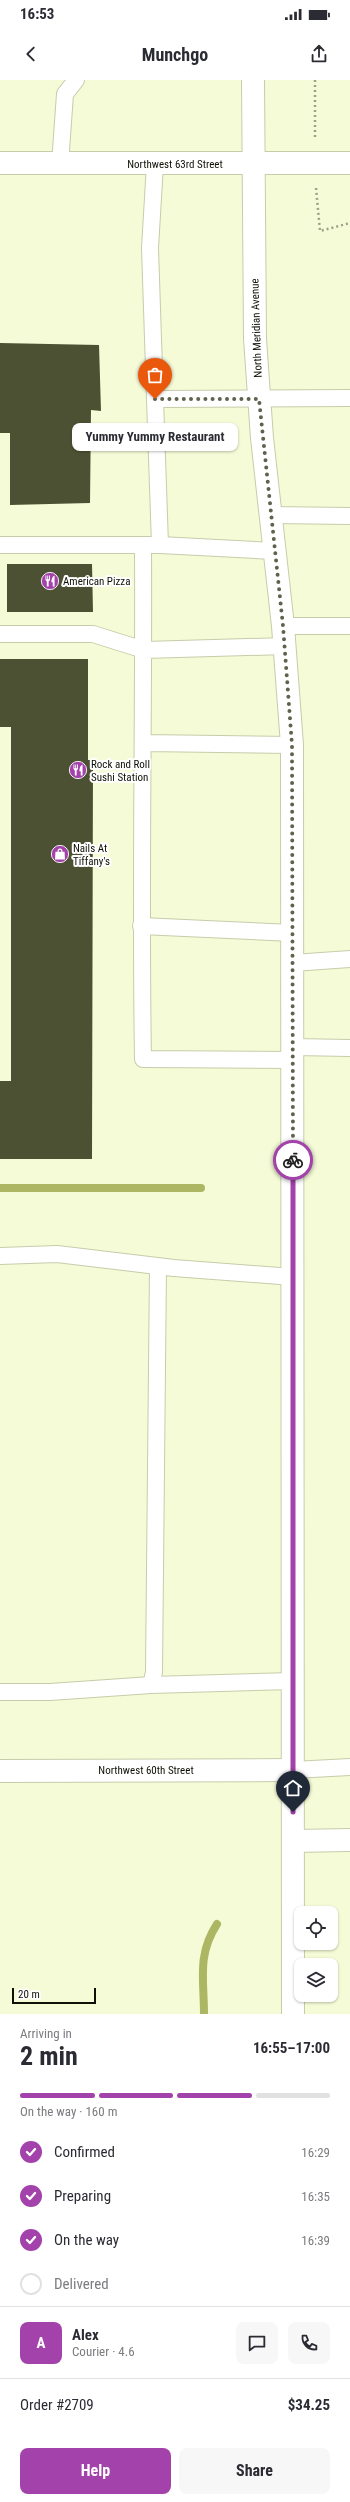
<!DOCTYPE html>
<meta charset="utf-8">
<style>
:root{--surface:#fff;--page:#f7f7f7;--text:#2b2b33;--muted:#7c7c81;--line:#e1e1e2;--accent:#a242aa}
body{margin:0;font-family:"Roboto Condensed",sans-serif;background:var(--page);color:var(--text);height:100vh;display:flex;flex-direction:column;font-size:15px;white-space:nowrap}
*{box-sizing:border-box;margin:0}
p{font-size:13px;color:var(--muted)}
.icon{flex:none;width:22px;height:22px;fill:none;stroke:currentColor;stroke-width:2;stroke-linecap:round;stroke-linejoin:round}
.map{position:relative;height:1934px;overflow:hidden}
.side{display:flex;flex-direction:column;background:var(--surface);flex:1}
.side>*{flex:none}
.buttons{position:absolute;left:294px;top:1826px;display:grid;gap:8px}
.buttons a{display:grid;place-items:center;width:44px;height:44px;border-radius:8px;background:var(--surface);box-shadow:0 1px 3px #0004;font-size:20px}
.scale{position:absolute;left:12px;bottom:10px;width:84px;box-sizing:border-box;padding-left:4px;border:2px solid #0f1005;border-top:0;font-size:11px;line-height:14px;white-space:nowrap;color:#0f1005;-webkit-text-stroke:3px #fff;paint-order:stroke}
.pin{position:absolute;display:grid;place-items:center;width:34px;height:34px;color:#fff;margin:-41px -17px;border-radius:50% 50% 50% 0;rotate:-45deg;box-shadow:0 0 4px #0007}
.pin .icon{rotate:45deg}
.courier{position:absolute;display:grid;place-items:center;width:40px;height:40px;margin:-20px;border:3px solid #a242aa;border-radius:50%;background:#fff;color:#222;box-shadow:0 1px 5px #0007}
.bubble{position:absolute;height:28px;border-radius:8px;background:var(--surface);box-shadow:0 1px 3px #0004;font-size:13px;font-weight:700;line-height:28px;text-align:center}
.headline em{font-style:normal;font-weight:700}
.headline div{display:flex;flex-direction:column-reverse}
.headline{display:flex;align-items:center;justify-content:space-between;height:68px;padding:0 20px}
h1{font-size:26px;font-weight:700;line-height:30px}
.bar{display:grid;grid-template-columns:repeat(4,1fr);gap:6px 4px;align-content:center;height:48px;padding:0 20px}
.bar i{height:5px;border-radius:3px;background:var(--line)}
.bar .active{background:var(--accent)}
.bar p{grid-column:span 4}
.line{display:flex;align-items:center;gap:10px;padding:0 20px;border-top:1px solid var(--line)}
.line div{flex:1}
.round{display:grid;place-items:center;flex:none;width:42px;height:42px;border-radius:8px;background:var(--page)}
ol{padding:0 20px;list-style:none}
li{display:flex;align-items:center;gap:12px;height:44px}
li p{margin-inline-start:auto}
li .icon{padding:4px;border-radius:50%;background:var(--accent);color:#fff;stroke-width:4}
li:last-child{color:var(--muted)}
li i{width:22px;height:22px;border:2px solid var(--line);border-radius:50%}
.action{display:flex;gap:8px;margin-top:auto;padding:8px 20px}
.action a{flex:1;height:46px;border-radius:8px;background:var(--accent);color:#fff;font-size:16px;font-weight:700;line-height:46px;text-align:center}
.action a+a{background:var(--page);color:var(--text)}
.status{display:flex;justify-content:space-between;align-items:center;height:28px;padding:0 20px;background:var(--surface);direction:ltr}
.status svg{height:11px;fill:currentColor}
header{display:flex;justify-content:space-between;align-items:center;height:52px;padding:0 20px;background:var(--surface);font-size:18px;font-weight:700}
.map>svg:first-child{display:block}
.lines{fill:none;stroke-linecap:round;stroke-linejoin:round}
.stream{stroke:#adb663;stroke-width:8}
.building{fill:#4d5133}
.service-casing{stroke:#c7ccaa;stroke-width:18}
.minor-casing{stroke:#c7ccaa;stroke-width:24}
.secondary-casing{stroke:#c7ccaa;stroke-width:24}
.path{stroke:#9ca086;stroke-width:2.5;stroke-dasharray:2 3;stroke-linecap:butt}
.service{stroke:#fff;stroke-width:16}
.minor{stroke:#fff;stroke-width:22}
.secondary{stroke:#fff;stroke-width:22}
.done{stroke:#60624e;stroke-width:4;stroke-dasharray:0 7.2}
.route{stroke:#a242aa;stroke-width:5}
.labels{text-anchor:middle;stroke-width:4;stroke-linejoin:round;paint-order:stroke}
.street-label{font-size:11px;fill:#0f1005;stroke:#fff}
.poi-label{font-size:11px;fill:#0f1005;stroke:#fff;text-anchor:start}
</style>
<div class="status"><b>16:53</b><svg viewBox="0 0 49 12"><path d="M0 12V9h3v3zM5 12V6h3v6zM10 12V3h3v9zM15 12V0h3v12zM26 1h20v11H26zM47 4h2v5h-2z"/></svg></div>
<header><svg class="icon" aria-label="back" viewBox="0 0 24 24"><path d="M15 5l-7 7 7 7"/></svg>Munchgo<svg class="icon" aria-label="share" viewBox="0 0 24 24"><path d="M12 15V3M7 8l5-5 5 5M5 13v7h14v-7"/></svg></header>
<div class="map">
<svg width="350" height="1934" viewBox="0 0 350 1934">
<rect width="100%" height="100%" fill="#f5fbd7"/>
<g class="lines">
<path class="stream" d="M0,1108H201
M204,1934C204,1899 197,1875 217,1844"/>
</g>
<path class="building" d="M0,263L99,265L101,331L91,330L90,423L10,425V353H0Z
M7,484H92L93,532H7Z
M0,579H88V680H93L92,1079H0V1001H11V647H0Z"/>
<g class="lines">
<defs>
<path id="service" d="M60,84L65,14L76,0
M155,84L150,168L155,319L350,318
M155,319L160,465
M271,435L350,436
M0,465H160L275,471
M143,465C144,636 140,808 143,979L293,980
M283,546H350
M0,554H93L144,570L285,566
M144,663L292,665
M141,846L293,853
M293,883L350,879
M293,967L350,968
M0,1176L57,1174L174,1188L293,1197
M151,1605L293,1601
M0,1612H50L151,1605L154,1592L158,1186
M293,1690L350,1687"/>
<path id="minor" d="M0,1691L293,1690
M293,1761L350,1760"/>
<path id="secondary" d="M253,0L255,259L262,358L283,546L292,665L293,1934
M0,83H350"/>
</defs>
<use href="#service" class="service-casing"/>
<use href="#minor" class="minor-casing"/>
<use href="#secondary" class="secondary-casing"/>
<path class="path" d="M315,0V57
M316,108L320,151L350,143"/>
<use href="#service" class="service"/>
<use href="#minor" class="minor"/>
<use href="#secondary" class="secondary"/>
</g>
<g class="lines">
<path class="done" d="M155,319H259L283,546L292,665L293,1080"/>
<path class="route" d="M293,1080V1732"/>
</g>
<defs>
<symbol id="restaurant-disc" viewBox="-11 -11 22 22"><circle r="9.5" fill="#a242aa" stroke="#fff"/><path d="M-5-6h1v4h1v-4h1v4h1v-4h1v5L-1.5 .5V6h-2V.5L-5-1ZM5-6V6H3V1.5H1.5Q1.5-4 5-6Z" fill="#fff"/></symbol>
<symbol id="shop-disc" viewBox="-11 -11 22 22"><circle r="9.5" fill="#a242aa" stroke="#fff"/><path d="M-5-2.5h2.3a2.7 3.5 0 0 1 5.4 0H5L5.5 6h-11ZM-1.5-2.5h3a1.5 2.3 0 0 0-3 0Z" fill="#fff"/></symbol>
</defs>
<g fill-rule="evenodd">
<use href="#restaurant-disc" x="40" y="491" width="20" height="20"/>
<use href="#restaurant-disc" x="68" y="680" width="20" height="20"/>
<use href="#shop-disc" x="50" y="764" width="20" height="20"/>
</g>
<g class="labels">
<g class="street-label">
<text x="175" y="88">Northwest 63rd Street</text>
<text transform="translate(256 248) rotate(-92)" y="4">North Meridian Avenue</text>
<text x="146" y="1694">Northwest 60th Street</text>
</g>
<g class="poi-label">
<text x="63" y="505">American Pizza</text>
<text x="91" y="688">Rock and Roll<tspan x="91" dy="13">Sushi Station</tspan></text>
<text x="73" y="772">Nails At<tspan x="73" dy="13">Tiffany's</tspan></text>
</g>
</g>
</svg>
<div class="buttons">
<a><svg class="icon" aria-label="locate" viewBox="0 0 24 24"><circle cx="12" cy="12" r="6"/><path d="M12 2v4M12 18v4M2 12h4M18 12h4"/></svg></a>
<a><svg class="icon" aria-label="layers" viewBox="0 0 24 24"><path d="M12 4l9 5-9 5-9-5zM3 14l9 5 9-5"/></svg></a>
</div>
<div class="scale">20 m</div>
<div class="pin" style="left:155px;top:319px;background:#ea580c"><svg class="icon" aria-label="bag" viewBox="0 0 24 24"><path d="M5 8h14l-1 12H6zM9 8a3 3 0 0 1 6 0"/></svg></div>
<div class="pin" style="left:293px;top:1732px;background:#1f2937"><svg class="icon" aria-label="home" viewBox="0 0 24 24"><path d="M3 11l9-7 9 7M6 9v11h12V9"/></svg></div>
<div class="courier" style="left:293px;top:1080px"><svg class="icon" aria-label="bike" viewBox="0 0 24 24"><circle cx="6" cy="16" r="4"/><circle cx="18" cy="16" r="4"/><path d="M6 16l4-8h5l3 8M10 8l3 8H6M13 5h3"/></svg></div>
<div class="bubble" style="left:72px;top:343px;width:166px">Yummy Yummy Restaurant</div>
</div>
<section class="side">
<div class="headline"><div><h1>2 min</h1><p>Arriving in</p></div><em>16:55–17:00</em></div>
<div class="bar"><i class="active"></i><i class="active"></i><i class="active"></i><i></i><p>On the way · 160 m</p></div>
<ol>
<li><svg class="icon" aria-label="check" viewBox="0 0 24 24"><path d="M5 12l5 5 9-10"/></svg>Confirmed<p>16:29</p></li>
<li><svg class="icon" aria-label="check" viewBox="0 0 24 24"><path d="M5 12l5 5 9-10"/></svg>Preparing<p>16:35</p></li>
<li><svg class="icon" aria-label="check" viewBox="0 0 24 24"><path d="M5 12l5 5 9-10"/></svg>On the way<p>16:39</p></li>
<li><i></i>Delivered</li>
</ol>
<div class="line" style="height:72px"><b class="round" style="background:var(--accent);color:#fff">A</b><div><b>Alex</b><p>Courier · 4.6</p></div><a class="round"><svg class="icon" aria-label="chat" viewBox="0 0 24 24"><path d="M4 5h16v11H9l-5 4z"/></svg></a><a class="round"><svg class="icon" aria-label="phone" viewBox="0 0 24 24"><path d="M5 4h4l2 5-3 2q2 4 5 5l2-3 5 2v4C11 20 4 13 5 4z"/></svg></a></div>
<div class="line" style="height:52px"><div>Order #2709</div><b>$34.25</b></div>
<div class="action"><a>Help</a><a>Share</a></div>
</section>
